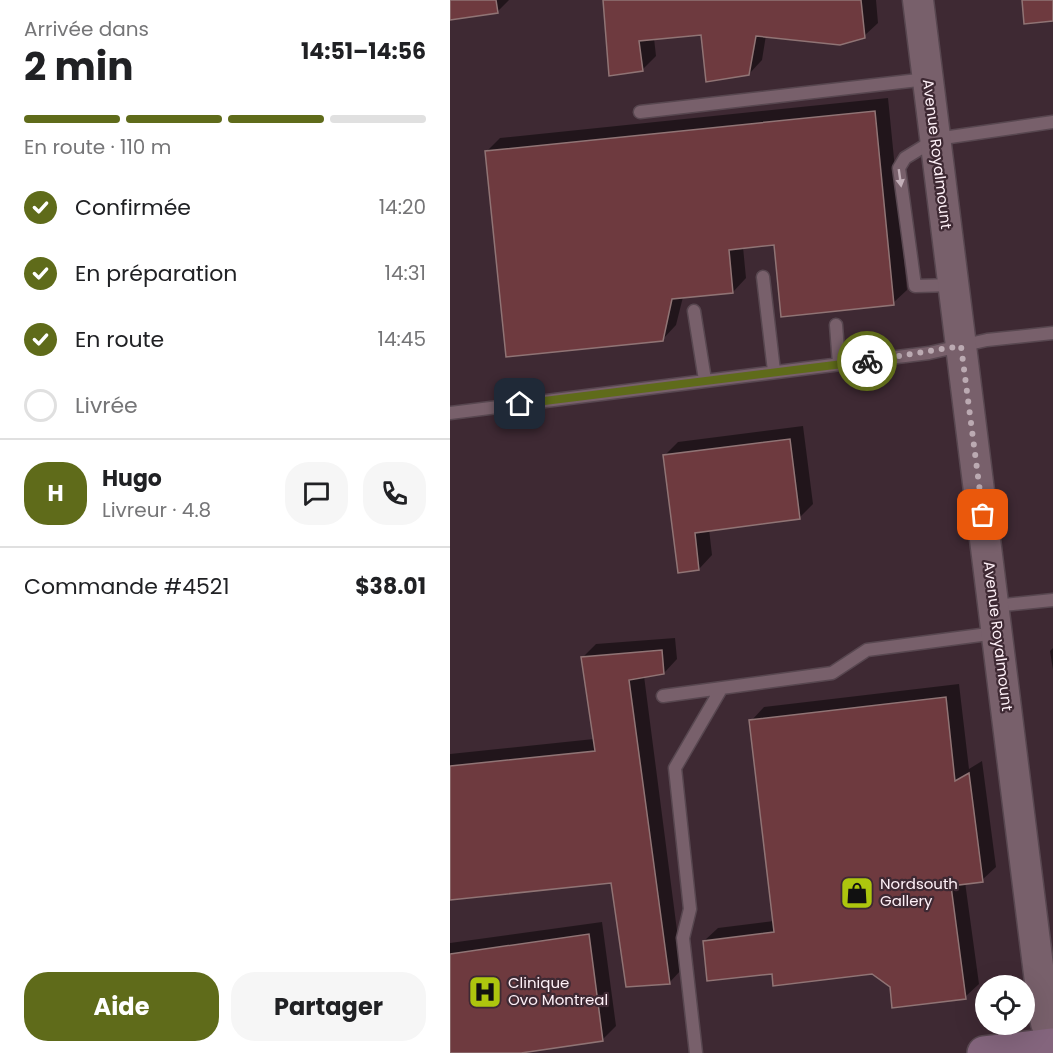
<!DOCTYPE html>
<html lang="fr">
<meta charset="utf-8">
<style>
:root{--surface:#fff;--page:#f6f6f6;--text:#202124;--muted:#757577;--line:#e0e0e0;--accent:#5f6b1a}
body{margin:0;font-family:Poppins,sans-serif;background:var(--page);color:var(--text);height:100vh;display:flex;flex-direction:column;font-size:22px;white-space:nowrap}
*{box-sizing:border-box;margin:0}
p{font-size:20px;color:var(--muted)}
.icon{flex:none;width:33px;height:33px;fill:none;stroke:currentColor;stroke-width:2;stroke-linecap:round;stroke-linejoin:round}
.map{position:relative;flex:1;overflow:hidden}
.sheet{display:flex;flex-direction:column;background:var(--surface);width:450px}
.sheet>*{flex:none}
.fabs{position:absolute;left:525px;top:975px;display:grid;gap:12px}
.fabs a{display:grid;place-items:center;width:60px;height:60px;border-radius:50%;background:var(--surface);box-shadow:0 6px 24px #0002;font-size:30px}
.pin{position:absolute;display:grid;place-items:center;width:51px;height:51px;color:#fff;margin:-26px;border-radius:12px;box-shadow:0 3px 9px #0006}
.courier{position:absolute;display:grid;place-items:center;width:60px;height:60px;margin:-30px;border:4px solid #5f6b1a;border-radius:50%;background:#fff;color:#222;box-shadow:0 2px 8px #0007}
.head em{font-style:normal;font-weight:700}
.head div{display:flex;flex-direction:column-reverse}
.head{display:flex;align-items:center;justify-content:space-between;height:102px;padding:0 24px}
h1{font-size:39px;font-weight:700;line-height:45px}
.bar{display:grid;grid-template-columns:repeat(4,1fr);gap:9px 6px;align-content:center;height:72px;padding:0 24px}
.bar i{height:8px;border-radius:4px;background:var(--line)}
.bar .active{background:var(--accent)}
.bar p{grid-column:span 4}
.line{display:flex;align-items:center;gap:15px;padding:0 24px;border-top:2px solid var(--line)}
.line div{flex:1}
.round{display:grid;place-items:center;flex:none;width:63px;height:63px;border-radius:24px;background:var(--page)}
ol{padding:0 24px;list-style:none}
li{display:flex;align-items:center;gap:18px;height:66px}
li p{margin-inline-start:auto}
li .icon{padding:6px;border-radius:50%;background:var(--accent);color:#fff;stroke-width:4}
li:last-child{color:var(--muted)}
li i{width:33px;height:33px;border:3px solid var(--line);border-radius:50%}
.action{display:flex;gap:12px;margin-top:auto;padding:12px 24px}
.action a{flex:1;height:69px;border-radius:24px;background:var(--accent);color:#fff;font-size:24px;font-weight:700;line-height:69px;text-align:center}
.action a+a{background:var(--page);color:var(--text)}
main{display:flex;flex:1;min-height:0}
.map>svg:first-child{display:block}
.shadow{fill:#0007}
.building{fill:#6e3a3f;stroke:#907475;stroke-width:1.5}
.lines{fill:none;stroke-linecap:round;stroke-linejoin:round}
.service-casing{stroke:#584750;stroke-width:15}
.tertiary-casing{stroke:#584750;stroke-width:33}
.secondary-casing{stroke:#584750;stroke-width:36}
.service{stroke:#78606b;stroke-width:12}
.tertiary{stroke:#78606b;stroke-width:30}
.secondary{stroke:#84657d;stroke-width:33}
.oneway{fill:#c2afb8}
.done{stroke:#bbaab2;stroke-width:6;stroke-dasharray:0 10.8}
.route{stroke:#5f6b1a;stroke-width:8}
.labels{text-anchor:middle;stroke-width:4.5;stroke-linejoin:round;paint-order:stroke}
.street-label{font-size:15px;fill:#fef0f7;stroke:#3e2933}
.poi-label{font-size:15px;fill:#fef0f7;stroke:#3e2933;text-anchor:start}
</style>
<main>
<section class="sheet">
<div class="head"><div><h1>2 min</h1><p>Arrivée dans</p></div><em>14:51–14:56</em></div>
<div class="bar"><i class="active"></i><i class="active"></i><i class="active"></i><i></i><p>En route · 110 m</p></div>
<ol>
<li><svg class="icon" aria-label="check" viewBox="0 0 24 24"><path d="M5 12l5 5 9-10"/></svg>Confirmée<p>14:20</p></li>
<li><svg class="icon" aria-label="check" viewBox="0 0 24 24"><path d="M5 12l5 5 9-10"/></svg>En préparation<p>14:31</p></li>
<li><svg class="icon" aria-label="check" viewBox="0 0 24 24"><path d="M5 12l5 5 9-10"/></svg>En route<p>14:45</p></li>
<li><i></i>Livrée</li>
</ol>
<div class="line" style="height:108px"><b class="round" style="background:var(--accent);color:#fff">H</b><div><b>Hugo</b><p>Livreur · 4.8</p></div><a class="round"><svg class="icon" aria-label="chat" viewBox="0 0 24 24"><path d="M4 5h16v11H9l-5 4z"/></svg></a><a class="round"><svg class="icon" aria-label="phone" viewBox="0 0 24 24"><path d="M5 4h4l2 5-3 2q2 4 5 5l2-3 5 2v4C11 20 4 13 5 4z"/></svg></a></div>
<div class="line" style="height:78px"><div>Commande #4521</div><b>$38.01</b></div>
<div class="action"><a>Aide</a><a>Partager</a></div>
</section>
<div class="map">
<svg width="603" height="1053" viewBox="0 0 603 1053">
<rect width="100%" height="100%" fill="#3e2933"/>
<path class="shadow" d="M0,0H59L47,12L0,19Z
M154,0H426L428,23L414,36L316,35L312,60L299,74L252,33L204,38L206,56L192,70Z
M438,98L457,290L443,303L325,243L293,247L296,278L283,292L233,297L226,325L213,339L36,152L50,138Z
M353,426L363,504L349,518L259,529L262,555L249,569L214,456L228,442Z
M225,638L227,659L214,673L194,676L232,969L219,983L163,881L0,898V754L144,739L133,657L146,644Z
M603,648V670L600,651Z
M509,684L519,769L532,761L546,867L532,880L515,882L529,984L515,997L441,986L422,973L323,972L254,941L268,928L324,921L301,721L314,707Z
M152,922L166,1026L152,1040L60,1053H0V943Z"/>
<path class="building" d="M0,0H46L48,13L0,20Z
M153,0H411L415,38L390,45L306,36L299,75L256,82L251,35L189,41L193,71L159,76Z
M572,0H603V21L574,24Z
M425,111L444,305L331,317L324,245L279,250L283,293L222,299L213,341L56,357L35,151Z
M340,439L350,519L245,533L249,570L228,573L213,455Z
M212,650L214,674L179,680L220,984L176,987L161,883L0,900V766L145,751L131,657Z
M496,697L505,781L519,773L533,882L501,886L516,999L442,1008L440,987L422,974L323,986L322,974L257,981L253,941L324,932L299,720Z
M139,934L153,1041L71,1053H0V954Z"/>
<g class="lines">
<defs>
<path id="service" d="M190,112L477,79
M313,277L324,371
M504,285L465,286L449,168L455,158L486,139L603,122
M244,311L255,380
M386,325L389,364
M0,413L479,353L537,340L603,333
M544,606L603,600
M213,696L382,673L417,650L546,633
M246,1053L233,938L240,909L225,768L271,689"/>
<path id="tertiary" d="M468,0L592,998L596,1023L603,1040"/>
<path id="secondary" d="M534,1053L603,1045"/>
</defs>
<use href="#service" class="service-casing"/>
<use href="#tertiary" class="tertiary-casing"/>
<use href="#secondary" class="secondary-casing"/>
<use href="#service" class="service"/>
<use href="#tertiary" class="tertiary"/>
<use href="#secondary" class="secondary"/>
</g>
<defs><path id="oneway-solid" d="M-6-.8H1V-3.2L6.5 0L1 3.2V.8H-6Z" transform="scale(1.5)"/></defs>
<use class="oneway" href="#oneway-solid" transform="translate(450 178) rotate(82)"/>
<g class="lines">
<path class="done" d="M417,361L511,346L533,515"/>
<path class="route" d="M70,404L417,361"/>
</g>
<defs>
<symbol id="shop-square" viewBox="-11 -11 22 22"><rect x="-9" y="-9" width="18" height="18" rx="4" fill="#adc60e" stroke="#3e2933"/><path d="M-5-2.5h2.3a2.7 3.5 0 0 1 5.4 0H5L5.5 6h-11ZM-1.5-2.5h3a1.5 2.3 0 0 0-3 0Z" fill="#111"/></symbol>
<symbol id="hospital-square" viewBox="-11 -11 22 22"><rect x="-9" y="-9" width="18" height="18" rx="4" fill="#adc60e" stroke="#3e2933"/><path d="M-5-5h3v3.5h4V-5h3V5h-3V1.5h-4V5h-3Z" fill="#111"/></symbol>
</defs>
<g fill-rule="evenodd">
<use href="#shop-square" x="388" y="874" width="38" height="38"/>
<use href="#hospital-square" x="16" y="973" width="38" height="38"/>
</g>
<g class="labels">
<g class="street-label">
<text transform="translate(487 154) rotate(83)" y="5">Avenue Royalmount</text>
<text transform="translate(548 636) rotate(83)" y="5">Avenue Royalmount</text>
</g>
<g class="poi-label">
<text x="430" y="889">Nordsouth<tspan x="430" dy="17">Gallery</tspan></text>
<text x="58" y="988">Clinique<tspan x="58" dy="17">Ovo Montreal</tspan></text>
</g>
</g>
</svg>
<div class="fabs">
<a><svg class="icon" aria-label="locate" viewBox="0 0 24 24"><circle cx="12" cy="12" r="6"/><path d="M12 2v4M12 18v4M2 12h4M18 12h4"/></svg></a>
</div>
<div class="pin" style="left:533px;top:515px;background:#ea580c"><svg class="icon" aria-label="bag" viewBox="0 0 24 24"><path d="M5 8h14l-1 12H6zM9 8a3 3 0 0 1 6 0"/></svg></div>
<div class="pin" style="left:70px;top:404px;background:#1f2937"><svg class="icon" aria-label="home" viewBox="0 0 24 24"><path d="M3 11l9-7 9 7M6 9v11h12V9"/></svg></div>
<div class="courier" style="left:417px;top:361px"><svg class="icon" aria-label="bike" viewBox="0 0 24 24"><circle cx="6" cy="16" r="4"/><circle cx="18" cy="16" r="4"/><path d="M6 16l4-8h5l3 8M10 8l3 8H6M13 5h3"/></svg></div>
</div>
</main>
